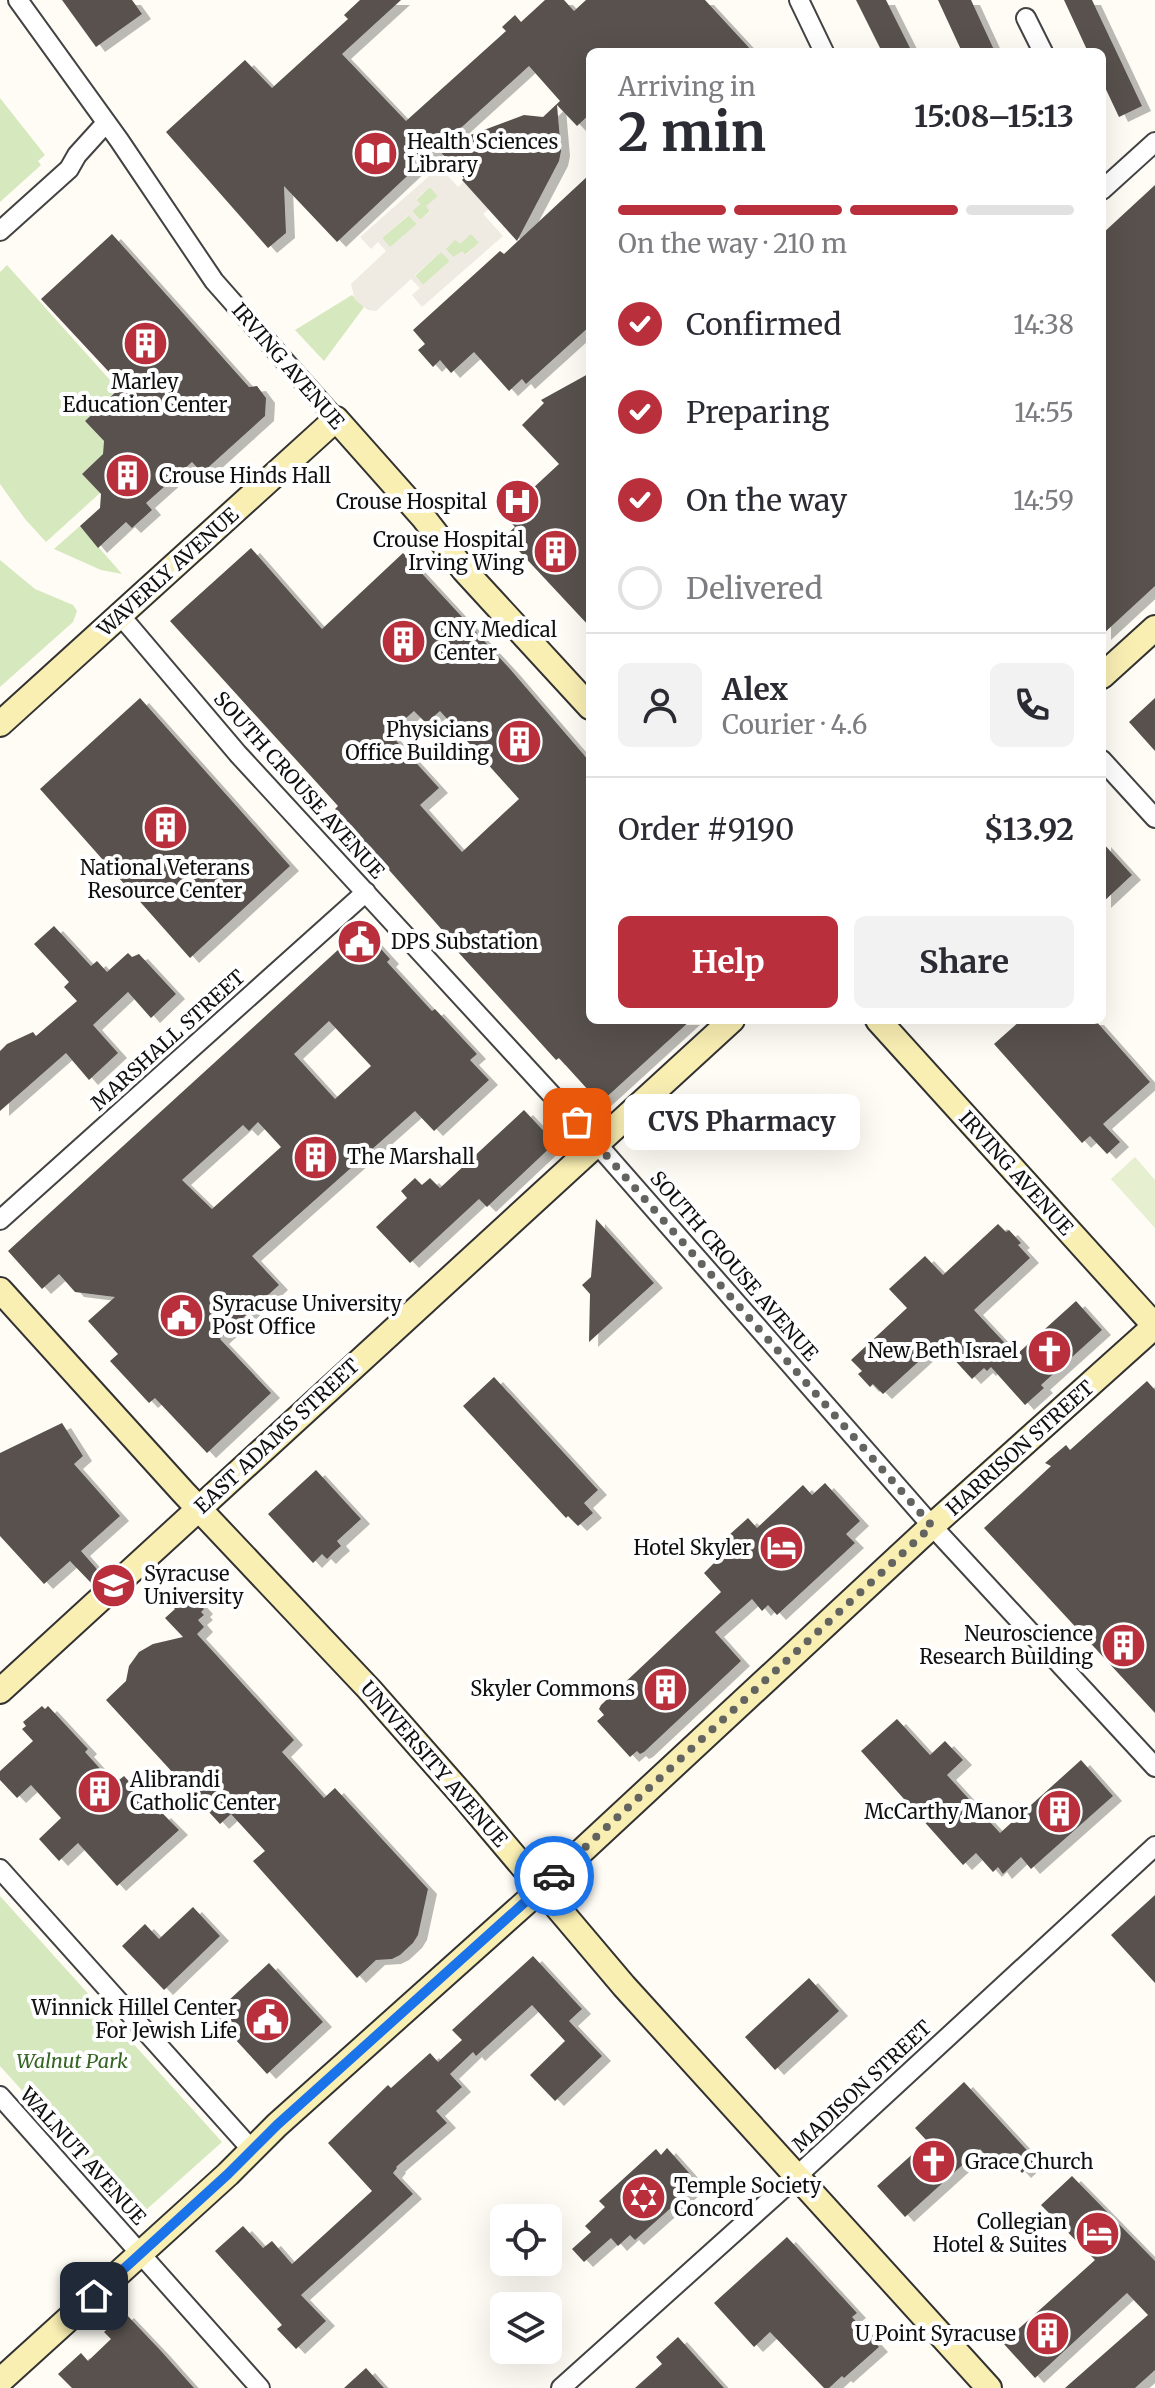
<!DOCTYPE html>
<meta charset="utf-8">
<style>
:root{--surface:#fff;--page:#f2f2f3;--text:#2b2b33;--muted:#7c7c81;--line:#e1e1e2;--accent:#b92f3c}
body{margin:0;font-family:Merriweather,serif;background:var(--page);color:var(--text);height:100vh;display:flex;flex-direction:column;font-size:30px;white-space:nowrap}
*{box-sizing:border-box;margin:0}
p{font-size:26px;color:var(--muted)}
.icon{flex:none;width:44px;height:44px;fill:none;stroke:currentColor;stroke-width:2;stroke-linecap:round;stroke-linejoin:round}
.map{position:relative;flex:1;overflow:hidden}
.side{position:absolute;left:586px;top:48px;width:520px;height:976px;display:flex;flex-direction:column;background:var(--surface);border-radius:12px;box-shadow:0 8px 32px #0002}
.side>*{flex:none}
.buttons{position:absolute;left:490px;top:2204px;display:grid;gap:16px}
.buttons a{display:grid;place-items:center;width:72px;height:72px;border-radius:12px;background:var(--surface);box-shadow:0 8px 32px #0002;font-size:40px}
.pin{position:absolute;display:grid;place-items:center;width:68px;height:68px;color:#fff;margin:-34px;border-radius:16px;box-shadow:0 4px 12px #0006}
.courier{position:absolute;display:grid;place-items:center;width:80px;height:80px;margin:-40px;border:6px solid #1a73e8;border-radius:50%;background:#fff;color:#222;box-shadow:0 2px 10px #0007}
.bubble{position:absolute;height:56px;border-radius:12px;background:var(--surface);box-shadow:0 8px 32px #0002;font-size:26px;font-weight:700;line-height:56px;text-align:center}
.headline em{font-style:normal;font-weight:700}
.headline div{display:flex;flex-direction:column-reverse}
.headline{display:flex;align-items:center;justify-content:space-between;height:136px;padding:0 32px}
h1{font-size:52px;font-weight:700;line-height:60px}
.bar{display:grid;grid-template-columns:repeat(4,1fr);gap:12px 8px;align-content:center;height:96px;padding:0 32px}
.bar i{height:10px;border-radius:6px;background:var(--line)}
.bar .selected{background:var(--accent)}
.bar p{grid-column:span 4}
.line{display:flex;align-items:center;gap:20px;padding:0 32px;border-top:2px solid var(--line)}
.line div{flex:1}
.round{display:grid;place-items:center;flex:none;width:84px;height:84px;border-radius:12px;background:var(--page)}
ol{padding:0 32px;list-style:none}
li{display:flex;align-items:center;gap:24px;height:88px}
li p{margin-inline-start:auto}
li .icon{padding:8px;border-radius:50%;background:var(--accent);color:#fff;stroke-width:4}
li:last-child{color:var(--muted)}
li i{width:44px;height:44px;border:4px solid var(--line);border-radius:50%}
.primary-button{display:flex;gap:16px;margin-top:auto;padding:16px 32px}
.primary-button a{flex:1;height:92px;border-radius:12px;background:var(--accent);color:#fff;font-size:32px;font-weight:700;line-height:92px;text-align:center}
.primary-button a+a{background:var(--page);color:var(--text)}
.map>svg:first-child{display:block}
.green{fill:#d6e8be}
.pitch{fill:#e6efd0}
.plaza{fill:#efebe2;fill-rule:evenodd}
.building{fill:#58514d;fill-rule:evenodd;filter:url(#shadow)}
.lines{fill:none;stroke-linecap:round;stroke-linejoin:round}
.street-casing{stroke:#434343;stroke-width:22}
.secondary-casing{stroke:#323232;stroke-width:28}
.street{stroke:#fff;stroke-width:18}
.secondary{stroke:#faefb3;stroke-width:24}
.done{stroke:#636360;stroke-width:8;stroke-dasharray:0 14.4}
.route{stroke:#1a73e8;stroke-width:10}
.labels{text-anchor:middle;stroke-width:8;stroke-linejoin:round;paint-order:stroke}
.poi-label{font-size:20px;fill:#101010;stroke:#fff;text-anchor:end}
.street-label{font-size:20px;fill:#101010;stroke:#fff}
.park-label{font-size:20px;font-style:italic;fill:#346523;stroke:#fff}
</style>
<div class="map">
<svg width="1155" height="2388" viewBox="0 0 1155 2388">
<defs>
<filter id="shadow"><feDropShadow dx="9" dy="5" stdDeviation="0" flood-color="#0004"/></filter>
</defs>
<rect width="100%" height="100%" fill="#fefcf4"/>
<path class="green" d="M0,98L45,155L38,161L41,165L0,202Z
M430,187L438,196L430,211L420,220L412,211L420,204L416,200Z
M409,215L417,224L390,248L382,238Z
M471,234L480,242L465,255L454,258L445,249L455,239Z
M442,251L450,261L423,285L415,276Z
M7,265L118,389L85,421L104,441L103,454L82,474L100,493L46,542L25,519L0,484V272Z
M352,295L364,307L324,361L295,330Z
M80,526L122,574L101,570L54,549Z
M0,560L35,589L73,605L77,611L73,622L0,687Z
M0,1896L222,2142L137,2218L0,2066Z"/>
<path class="pitch" d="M1135,1157L1155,1180V1228L1111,1179Z"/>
<path class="plaza" d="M438,165L458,187L464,182L489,209L483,214L503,236L422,307L412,295L420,288L411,279L376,311L368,310L355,300L351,284L386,251L378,242L371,249L360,237L428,177L427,175ZM430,187L438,196L426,206L430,212L420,220L412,211L420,204L416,199ZM408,215L417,224L390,247L382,238ZM471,234L479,243L466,255L462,251L453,257L446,249L455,240L460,244ZM441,252L450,261L423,285L415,275Z"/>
<path class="building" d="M62,0H132L142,14L96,47Z
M360,0H401L342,54L406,121L506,31L502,27L515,15L521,22L545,0H564L574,11L586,0H705L753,52H590V114L577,126L557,105L561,151L559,161L517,241L462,180L464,178L437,148L337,242L284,186L286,233L268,248L166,132L245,60L272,88L348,19L344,15ZM529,66L560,101L543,117L524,115L441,146Z
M856,0H886L912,52H882Z
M938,0H971L995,52H962Z
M1064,0H1092L1142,106L1119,117L1102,81V52H1088Z
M590,174V326L526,384L522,379L509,391L474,352L451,373L440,360L433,367L418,350L425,344L413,330L500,251L504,254Z
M1155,185V586L1102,635V234Z
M112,234L249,387L257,386L266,398L265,416L202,473L192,462L146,503L152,510L132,528L126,522L98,548L80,526L100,508L101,494L82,474L103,454L104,441L85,421L122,386L41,299Z
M590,373V627L505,536L515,527L504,515L559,464L522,425L544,403L541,400Z
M251,548L322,629L403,553L510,669L590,762V1020H691L600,1103L559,1058L556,1060L449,942L451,940L335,809L338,806L170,621ZM414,711L426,723L440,711L519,799L462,852L420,805L439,788L389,733Z
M140,698L290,866L190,958L40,789Z
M1155,698V751L1129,722Z
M1102,842L1132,875L1102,903Z
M54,926L91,966L97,961L107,972L128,953L132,957L139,954L176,994L151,1018L128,992L93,1025L118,1053L89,1080L66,1053L0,1111V1051L7,1044L33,1032L36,1036L77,1001L64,987L69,982L34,944Z
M362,928L390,959L387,962L432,1011L435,1009L477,1054L470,1060L489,1080L434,1131L415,1111L252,1256L279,1285L220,1339L271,1393L207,1453L155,1398L149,1403L110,1361L118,1354L88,1321L115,1297L75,1292L59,1274L42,1289L8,1251ZM329,1021L371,1066L335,1099L294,1054ZM258,1122L281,1147L212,1209L182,1180L243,1125L249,1131Z
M1021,1020H1095L1150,1082L1103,1124L1120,1142L1107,1154L1090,1136L1082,1143L994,1044Z
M524,1110L555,1143L487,1207L479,1199L410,1263L376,1227L407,1198L401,1191L415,1178L422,1185L430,1178L440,1188Z
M596,1219L654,1283L589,1342L590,1294L582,1285L591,1277Z
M998,1224L1006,1232L1009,1230L1021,1243L1018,1245L1030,1258L974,1310L1016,1355L1076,1301L1102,1330L1041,1385L1044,1388L1025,1405L991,1367L987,1371L984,1368L972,1379L939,1343L883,1394L873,1384L870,1387L858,1374L862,1371L851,1360L907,1308L889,1289L925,1256L943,1275Z
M494,1377L598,1490L584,1503L593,1513L578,1526L568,1516L566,1518L463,1406Z
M1147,1381L1155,1390V1713L984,1528L1051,1466L1045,1463L1066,1445L1070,1450Z
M62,1423L83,1456L74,1464L120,1516L81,1551L103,1576L93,1585L70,1561L44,1584L0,1536V1453Z
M316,1470L361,1519L337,1541L341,1546L334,1552L327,1559L322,1554L313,1563L268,1514Z
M825,1483L860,1521L846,1534L855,1543L777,1615L768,1605L762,1611L752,1599L715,1632L741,1661L644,1752L640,1754L637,1751L630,1757L597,1721L604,1715L599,1709L601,1705L721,1592L704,1573L716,1561L709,1553L748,1518L757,1528L803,1485L812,1495Z
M178,1587L190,1600L193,1597L204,1609L201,1612L204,1615L198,1620L204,1627L197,1634L294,1740L282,1752L324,1798L335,1788L428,1889L418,1935L413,1943L400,1955L392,1959L376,1960L357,1978L253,1861L265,1851L231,1814L220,1824L106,1700L126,1681L129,1666L139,1652L153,1644L183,1637L165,1618L175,1609L165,1599Z
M42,1706L45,1709L48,1706L88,1749L85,1752L114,1784L124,1776L160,1815L162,1813L179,1830L117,1886L78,1843L59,1861L39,1839L61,1818L31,1785L17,1798L0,1780V1771L33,1741L22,1729L26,1726L23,1722Z
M897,1719L930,1755L945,1741L963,1760L947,1775L1000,1833L1081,1760L1113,1796L1031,1869L1021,1857L1003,1874L998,1867L993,1872L976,1853L963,1865L861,1751Z
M1155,1895V1983L1111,1935Z
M193,1907L220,1936L164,1990L122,1946L145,1924L159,1939Z
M533,1956L582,2009L569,2021L602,2056L555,2101L530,2075L565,2041L532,2005L476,2056L473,2052L450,2074L462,2087L436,2111L447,2123L396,2167L397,2168L393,2173L413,2194L301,2295L326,2321L296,2349L277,2329L282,2325L215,2251L243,2226L263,2248L272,2241L292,2264L372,2191L328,2143L388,2085L391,2088L430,2053L438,2062L462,2040L452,2030Z
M269,1963L323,2022L267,2074L213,2015Z
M809,1978L839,2011L775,2070L745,2037Z
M964,2082L1036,2160L1022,2173L1004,2153L993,2163L980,2149L905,2217L877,2186L927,2141L915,2128Z
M667,2148L691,2175L685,2181L692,2189L635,2240L630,2235L618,2246L611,2238L584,2262L572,2249L591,2232L585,2226L605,2207L599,2201L656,2149L661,2155Z
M1072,2176L1155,2261V2370L1135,2388H1065L1148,2315L1127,2293L1035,2378L1003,2343L1095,2260L1041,2205Z
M787,2237L857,2313L852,2317L879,2347L844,2378L842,2376L829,2388H824L770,2332L754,2347L714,2303Z
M125,2313L161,2351L194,2388H72L58,2374L81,2353L88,2361L111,2339L104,2332Z
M678,2337L724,2388H635L662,2364L656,2357Z
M366,2368L384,2388H344Z"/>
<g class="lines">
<defs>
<path id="street" d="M18,0L119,140L214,281L336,419
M799,0L824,52
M1026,18L1043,52
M1102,190L1155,142
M0,231L69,169L77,155L106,123
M120,615L238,754L597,1144L932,1526L1155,1767
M1102,760L1155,818
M0,1220L366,892
M0,1869L252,2150
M0,2096L260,2388
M561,2388L797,2176L1155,1846"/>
<path id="secondary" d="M1102,676L1155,628
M0,724L336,419L423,517L464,570L590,707
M0,1290L183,1492L369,1689L465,1798L624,1986L989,2388
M0,1691L732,1020
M0,2381L228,2174L277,2125L542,1888L932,1526L1155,1326L878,1020"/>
</defs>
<use href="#street" class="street-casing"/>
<use href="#secondary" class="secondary-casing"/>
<use href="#street" class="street"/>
<use href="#secondary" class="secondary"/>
</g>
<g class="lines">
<path class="done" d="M554,1876L932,1526L577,1122"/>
<path class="route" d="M94,2296L228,2174L277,2125L554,1876"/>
</g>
<defs>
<symbol id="library-disc" viewBox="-11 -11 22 22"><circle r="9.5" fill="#b92f3c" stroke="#fff"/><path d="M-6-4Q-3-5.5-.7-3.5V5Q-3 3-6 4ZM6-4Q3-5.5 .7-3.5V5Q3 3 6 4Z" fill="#fff"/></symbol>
<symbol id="building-disc" viewBox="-11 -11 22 22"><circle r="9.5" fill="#b92f3c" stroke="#fff"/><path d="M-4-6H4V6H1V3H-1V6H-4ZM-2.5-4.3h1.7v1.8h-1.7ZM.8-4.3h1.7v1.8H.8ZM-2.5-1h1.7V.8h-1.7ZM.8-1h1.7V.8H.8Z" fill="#fff"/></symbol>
<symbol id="hospital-disc" viewBox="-11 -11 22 22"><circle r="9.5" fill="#b92f3c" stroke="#fff"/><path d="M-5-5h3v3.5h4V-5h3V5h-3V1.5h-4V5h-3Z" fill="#fff"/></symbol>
<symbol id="civic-disc" viewBox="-11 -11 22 22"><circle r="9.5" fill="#b92f3c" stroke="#fff"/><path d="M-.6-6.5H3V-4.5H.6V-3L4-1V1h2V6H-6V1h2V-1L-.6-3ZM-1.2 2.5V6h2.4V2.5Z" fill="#fff"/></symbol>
<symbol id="church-disc" viewBox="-11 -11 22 22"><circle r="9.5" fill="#b92f3c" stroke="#fff"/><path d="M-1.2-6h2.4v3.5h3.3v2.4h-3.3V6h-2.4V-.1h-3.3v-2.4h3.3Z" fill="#fff"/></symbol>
<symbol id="hotel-disc" viewBox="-11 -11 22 22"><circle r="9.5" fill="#b92f3c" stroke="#fff"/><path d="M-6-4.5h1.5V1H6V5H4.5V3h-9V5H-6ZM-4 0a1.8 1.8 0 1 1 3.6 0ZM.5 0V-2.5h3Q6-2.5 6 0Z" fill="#fff"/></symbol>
<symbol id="university-disc" viewBox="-11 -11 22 22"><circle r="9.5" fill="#b92f3c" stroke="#fff"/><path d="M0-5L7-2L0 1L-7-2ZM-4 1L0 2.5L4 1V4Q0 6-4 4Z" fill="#fff"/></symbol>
<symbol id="synagogue-disc" viewBox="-11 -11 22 22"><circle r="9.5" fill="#b92f3c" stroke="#fff"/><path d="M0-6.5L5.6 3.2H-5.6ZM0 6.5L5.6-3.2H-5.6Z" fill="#fff"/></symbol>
</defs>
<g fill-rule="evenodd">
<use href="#library-disc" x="350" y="128" width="51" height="51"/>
<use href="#building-disc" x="120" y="318" width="51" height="51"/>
<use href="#building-disc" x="102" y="450" width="51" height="51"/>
<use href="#hospital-disc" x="492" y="476" width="51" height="51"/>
<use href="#building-disc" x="530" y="526" width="51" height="51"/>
<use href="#building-disc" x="378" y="616" width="51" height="51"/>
<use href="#building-disc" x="494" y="716" width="51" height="51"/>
<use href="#building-disc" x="140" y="802" width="51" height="51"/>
<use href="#civic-disc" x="334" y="916" width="51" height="51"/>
<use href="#building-disc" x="290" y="1132" width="51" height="51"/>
<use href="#civic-disc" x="156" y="1290" width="51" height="51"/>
<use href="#church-disc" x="1024" y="1326" width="51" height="51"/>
<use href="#hotel-disc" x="756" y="1522" width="51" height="51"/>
<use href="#university-disc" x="88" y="1560" width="51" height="51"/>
<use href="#building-disc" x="1098" y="1620" width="51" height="51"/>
<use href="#building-disc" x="640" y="1664" width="51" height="51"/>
<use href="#building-disc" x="74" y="1766" width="51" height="51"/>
<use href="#building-disc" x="1034" y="1786" width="51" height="51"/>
<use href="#civic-disc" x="242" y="1994" width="51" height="51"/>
<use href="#church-disc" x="908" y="2136" width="51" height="51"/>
<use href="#synagogue-disc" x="618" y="2172" width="51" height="51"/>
<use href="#hotel-disc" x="1072" y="2208" width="51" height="51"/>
<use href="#building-disc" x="1022" y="2308" width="51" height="51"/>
</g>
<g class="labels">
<g class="poi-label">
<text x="407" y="149" text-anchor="start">Health Sciences<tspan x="407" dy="23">Library</tspan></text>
<text x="145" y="389" text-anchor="middle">Marley<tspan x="145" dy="23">Education Center</tspan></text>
<text x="159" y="483" text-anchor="start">Crouse Hinds Hall</text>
<text x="487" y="509">Crouse Hospital</text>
<text x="524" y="547">Crouse Hospital<tspan x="524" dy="23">Irving Wing</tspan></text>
<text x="434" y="637" text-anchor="start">CNY Medical<tspan x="434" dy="23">Center</tspan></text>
<text x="489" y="737">Physicians<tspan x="489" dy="23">Office Building</tspan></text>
<text x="165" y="875" text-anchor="middle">National Veterans<tspan x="165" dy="23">Resource Center</tspan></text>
<text x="391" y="949" text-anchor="start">DPS Substation</text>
<text x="347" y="1164" text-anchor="start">The Marshall</text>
<text x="212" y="1311" text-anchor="start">Syracuse University<tspan x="212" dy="23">Post Office</tspan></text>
<text x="1018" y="1358">New Beth Israel</text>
<text x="751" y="1555">Hotel Skyler</text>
<text x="144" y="1581" text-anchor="start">Syracuse<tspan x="144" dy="23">University</tspan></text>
<text x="1093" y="1641">Neuroscience<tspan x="1093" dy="23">Research Building</tspan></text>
<text x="635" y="1696">Skyler Commons</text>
<text x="130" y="1787" text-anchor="start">Alibrandi<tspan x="130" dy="23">Catholic Center</tspan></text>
<text x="1028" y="1819">McCarthy Manor</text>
<text x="237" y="2015">Winnick Hillel Center<tspan x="237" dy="23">For Jewish Life</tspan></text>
<text x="965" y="2169" text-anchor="start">Grace Church</text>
<text x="674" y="2193" text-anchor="start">Temple Society<tspan x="674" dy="23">Concord</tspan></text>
<text x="1067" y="2229">Collegian<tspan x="1067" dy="23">Hotel &amp; Suites</tspan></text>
<text x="1016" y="2341">U Point Syracuse</text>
</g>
<g class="street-label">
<text transform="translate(288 366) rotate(49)" y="7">IRVING AVENUE</text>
<text transform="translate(168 572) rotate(-42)" y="7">WAVERLY AVENUE</text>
<text transform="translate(299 785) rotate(48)" y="7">SOUTH CROUSE AVENUE</text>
<text transform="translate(168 1040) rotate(-42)" y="7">MARSHALL STREET</text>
<text transform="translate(1016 1173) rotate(48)" y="7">IRVING AVENUE</text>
<text transform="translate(734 1266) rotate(49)" y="7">SOUTH CROUSE AVENUE</text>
<text transform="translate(277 1436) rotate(-43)" y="7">EAST ADAMS STREET</text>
<text transform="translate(1020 1448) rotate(-42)" y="7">HARRISON STREET</text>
<text transform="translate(434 1764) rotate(49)" y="7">UNIVERSITY AVENUE</text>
<text transform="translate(862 2086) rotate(-43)" y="7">MADISON STREET</text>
<text transform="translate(83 2156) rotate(48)" y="7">WALNUT AVENUE</text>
</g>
<g class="park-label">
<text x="72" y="2068">Walnut Park</text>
</g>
</g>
</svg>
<div class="buttons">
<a><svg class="icon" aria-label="locate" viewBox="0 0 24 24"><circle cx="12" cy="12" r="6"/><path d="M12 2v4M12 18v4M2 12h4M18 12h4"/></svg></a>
<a><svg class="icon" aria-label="layers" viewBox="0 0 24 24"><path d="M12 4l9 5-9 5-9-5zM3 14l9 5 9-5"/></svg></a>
</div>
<div class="pin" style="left:577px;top:1122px;background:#ea580c"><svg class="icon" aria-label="bag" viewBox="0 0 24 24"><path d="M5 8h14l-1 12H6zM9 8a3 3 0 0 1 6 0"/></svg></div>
<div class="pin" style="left:94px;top:2296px;background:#1f2937"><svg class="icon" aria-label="home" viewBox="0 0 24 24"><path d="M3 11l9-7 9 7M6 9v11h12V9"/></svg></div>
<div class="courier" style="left:554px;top:1876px"><svg class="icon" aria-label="car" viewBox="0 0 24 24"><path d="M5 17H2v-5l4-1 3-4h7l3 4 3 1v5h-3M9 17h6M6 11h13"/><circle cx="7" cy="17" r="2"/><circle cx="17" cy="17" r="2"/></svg></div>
<div class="bubble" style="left:624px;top:1094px;width:236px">CVS Pharmacy</div>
<section class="side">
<div class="headline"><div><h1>2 min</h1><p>Arriving in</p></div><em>15:08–15:13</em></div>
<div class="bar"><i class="selected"></i><i class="selected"></i><i class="selected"></i><i></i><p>On the way · 210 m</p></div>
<ol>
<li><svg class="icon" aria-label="check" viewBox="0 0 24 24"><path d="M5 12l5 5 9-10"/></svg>Confirmed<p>14:38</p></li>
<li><svg class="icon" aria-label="check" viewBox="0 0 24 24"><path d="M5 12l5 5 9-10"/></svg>Preparing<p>14:55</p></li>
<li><svg class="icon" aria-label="check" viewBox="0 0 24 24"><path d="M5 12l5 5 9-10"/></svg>On the way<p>14:59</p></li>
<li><i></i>Delivered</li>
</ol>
<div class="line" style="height:144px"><a class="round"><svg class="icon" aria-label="person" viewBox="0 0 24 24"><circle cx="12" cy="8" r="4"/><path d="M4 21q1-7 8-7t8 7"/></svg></a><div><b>Alex</b><p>Courier · 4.6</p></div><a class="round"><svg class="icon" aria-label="phone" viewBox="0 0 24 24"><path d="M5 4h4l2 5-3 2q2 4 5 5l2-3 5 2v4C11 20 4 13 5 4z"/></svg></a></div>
<div class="line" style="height:104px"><div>Order #9190</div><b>$13.92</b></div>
<div class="primary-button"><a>Help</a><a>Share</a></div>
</section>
</div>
